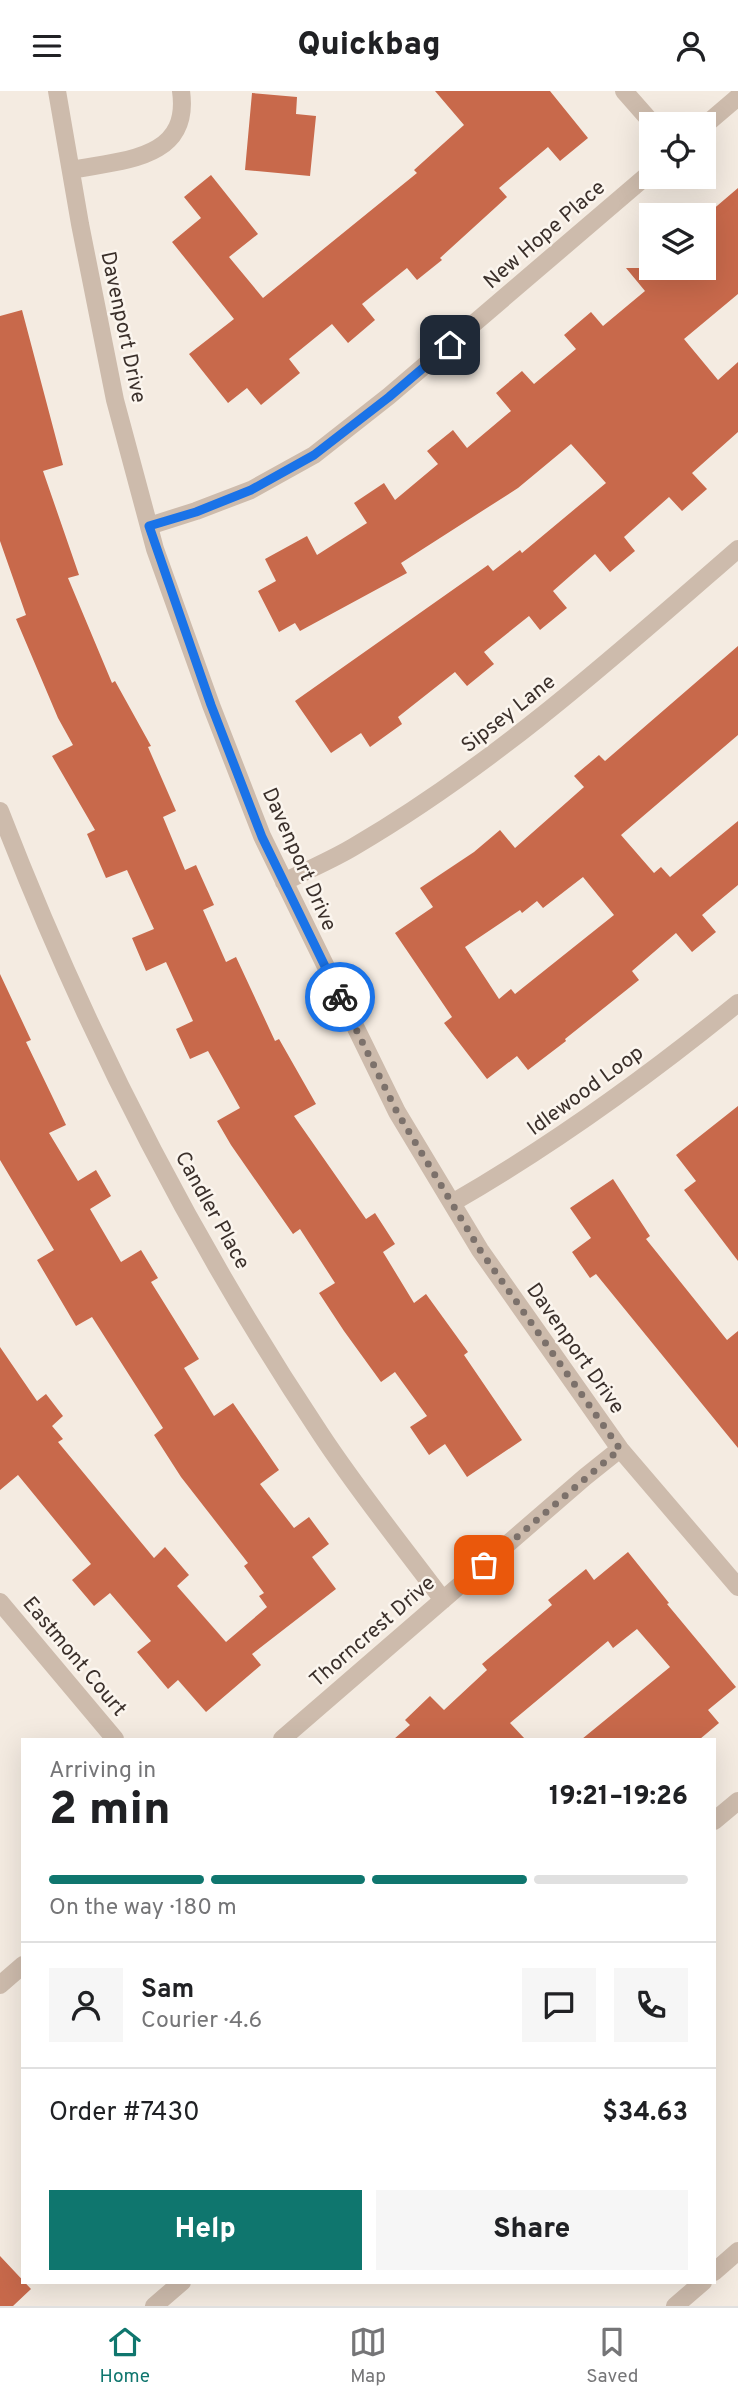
<!DOCTYPE html>
<meta charset="utf-8">
<style>
:root{--surface:#fff;--page:#f6f6f6;--text:#202124;--muted:#757577;--line:#e0e0e0;--accent:#0f766e}
body{margin:0;font-family:Overpass,sans-serif;background:var(--page);color:var(--text);height:100vh;display:flex;flex-direction:column;font-size:26px;white-space:nowrap}
*{box-sizing:border-box;margin:0}
p{font-size:23px;color:var(--muted)}
.icon{flex:none;width:38px;height:38px;fill:none;stroke:currentColor;stroke-width:2;stroke-linecap:round;stroke-linejoin:round}
.map{position:relative;flex:1;overflow:hidden}
.details{position:absolute;left:21px;top:1647px;width:695px;height:546px;display:flex;flex-direction:column;background:var(--surface);border-radius:0px;box-shadow:0 7px 28px #0002}
.details>*{flex:none}
.controls{position:absolute;left:639px;top:21px;display:grid;gap:14px}
.controls a{display:grid;place-items:center;width:77px;height:77px;border-radius:0px;background:var(--surface);box-shadow:0 7px 28px #0002;font-size:35px}
.pin{position:absolute;display:grid;place-items:center;width:60px;height:60px;color:#fff;margin:-30px;border-radius:14px;box-shadow:0 4px 10px #0006}
.courier{position:absolute;display:grid;place-items:center;width:70px;height:70px;margin:-35px;border:5px solid #1a73e8;border-radius:50%;background:#fff;color:#222;box-shadow:0 2px 9px #0007}
.headline em{font-style:normal;font-weight:800}
.headline div{display:flex;flex-direction:column-reverse}
.headline{display:flex;align-items:center;justify-content:space-between;height:119px;padding:0 28px}
h1{font-size:46px;font-weight:800;line-height:52px}
.bar{display:grid;grid-template-columns:repeat(4,1fr);gap:10px 7px;align-content:center;height:84px;padding:0 28px}
.bar i{height:9px;border-radius:5px;background:var(--line)}
.bar .selected{background:var(--accent)}
.bar p{grid-column:span 4}
.line{display:flex;align-items:center;gap:18px;padding:0 28px;border-top:2px solid var(--line)}
.line div{flex:1}
.round{display:grid;place-items:center;flex:none;width:74px;height:74px;border-radius:0px;background:var(--page)}
.primary-button{display:flex;gap:14px;margin-top:auto;padding:14px 28px}
.primary-button a{flex:1;height:80px;border-radius:0px;background:var(--accent);color:#fff;font-size:28px;font-weight:800;line-height:80px;text-align:center}
.primary-button a+a{background:var(--page);color:var(--text)}
header{display:flex;justify-content:space-between;align-items:center;height:91px;padding:0 28px;background:var(--surface);font-size:32px;font-weight:800}
.tab-bar{display:flex;justify-content:space-around;align-items:center;height:98px;border-top:2px solid var(--line);background:var(--surface);font-size:19px;color:var(--muted)}
.tab-bar a{display:grid;justify-items:center;gap:4px}
.tab-bar .selected{color:var(--accent)}
.map>svg:first-child{display:block}
.building{fill:#c8694b;fill-rule:evenodd}
.lines{fill:none;stroke-linecap:round;stroke-linejoin:round}
.minor{stroke:#cdbbac;stroke-width:18}
.done{stroke:#7c716b;stroke-width:7;stroke-dasharray:0 12.6}
.route{stroke:#1a73e8;stroke-width:9}
.labels{text-anchor:middle;stroke-width:5;stroke-linejoin:round;paint-order:stroke}
.street-label{font-size:21px;fill:#3b302b;stroke:#fbf5ee}
</style>
<header><svg class="icon" aria-label="menu" viewBox="0 0 24 24"><path d="M4 6h16M4 12h16M4 18h16"/></svg>Quickbag<svg class="icon" aria-label="person" viewBox="0 0 24 24"><circle cx="12" cy="8" r="4"/><path d="M4 21q1-7 8-7t8 7"/></svg></header>
<div class="map">
<svg width="738" height="2215" viewBox="0 0 738 2215">
<rect width="100%" height="100%" fill="#f4ebe1"/>
<path class="building" d="M435,0H550L588,47L560,70L548,56L499,97L507,106L440,167L442,169L417,189L407,177L362,213L375,229L348,252L332,233L289,268L300,282L261,314L247,297L228,312L189,263L234,228L172,151L201,127L184,106L211,84L258,143L229,166L263,207L417,82L414,79L464,34Z
M252,2L297,6L296,23L316,25L310,85L245,79Z
M738,97V203L684,248L718,289L738,271V341L692,382L707,398L682,420L669,406L624,446L635,460L610,481L595,463L553,500L567,517L540,539L529,525L484,561L494,573L467,595L455,581L398,626L402,633L370,656L361,642L331,662L295,610L488,474L493,480L520,459L522,462L606,392L571,353L518,397L401,472L407,482L300,540L295,532L279,541L258,500L276,490L265,468L307,445L317,464L367,432L354,412L384,392L395,409L438,373L427,360L453,339L467,357L511,320L496,302L522,280L534,293L576,258L564,244L591,221L603,235L645,200L626,177H704V126Z
M22,219L63,374L43,380L79,484L68,487L112,592L115,590L151,655L148,656L176,720L163,726L185,779L196,774L214,814L203,819L226,871L236,866L275,950L279,948L316,1013L294,1025L366,1128L375,1122L395,1153L383,1161L414,1212L426,1203L468,1261L464,1264L522,1349L467,1386L445,1353L429,1364L410,1336L427,1325L395,1281L381,1291L344,1240L319,1202L335,1192L300,1138L293,1143L231,1054L217,1030L240,1017L208,960L190,968L176,938L193,930L166,871L146,880L132,847L154,838L127,779L106,787L87,743L95,739L52,665L73,654L58,627L16,528L26,524L0,450V225Z
M738,555V644L621,744L654,782L661,776L670,786L738,730V794L702,824L716,841L692,861L676,842L632,880L639,889L565,948L566,950L528,979L517,965L487,988L444,932L452,926L395,842L433,816L420,797L474,761L500,739L515,757L584,696L574,685L599,664L605,670ZM583,786L614,824L515,903L511,898L499,908L465,856L520,819L522,822L537,810L543,817Z
M0,883L31,949L26,951L66,1034L49,1042L78,1090L96,1079L111,1105L90,1118L121,1171L141,1159L158,1187L151,1191L199,1268L184,1277L214,1325L233,1312L279,1379L260,1393L294,1437L309,1426L329,1453L312,1466L336,1498L252,1563L261,1574L206,1621L178,1589L168,1598L137,1561L151,1550L110,1502L94,1515L72,1489L91,1473L18,1384L0,1399V1256L37,1310L46,1303L63,1325L52,1335L63,1348L58,1351L154,1467L165,1456L189,1484L177,1495L226,1551L267,1516L259,1505L264,1502L244,1475L248,1472L181,1386L154,1344L163,1337L92,1226L76,1235L37,1169L54,1159L0,1069Z
M738,1015V1170L684,1099L696,1090L676,1064Z
M613,1088L650,1145L646,1148L727,1249L738,1240V1357L596,1183L590,1187L572,1161L591,1147L570,1117Z
M628,1461L669,1512L667,1513L736,1596L708,1619L719,1632L700,1648H582L670,1576L637,1538L613,1557L608,1550L510,1632L525,1648H394L410,1634L405,1629L430,1605L444,1619L487,1579L482,1573L552,1514L548,1509L586,1478L594,1489Z
M0,2165L31,2198L13,2215H0Z"/>
<g class="lines">
<path class="minor" d="M57,0L80,133L115,309L155,458L211,614L262,745L397,1021L480,1159L620,1358L738,1496
M624,0L653,33
M704,35L738,6
M71,79C120,69 191,70 181,0
M149,435L196,420L251,399L314,364L389,305L651,81
M0,720C84,938 191,1148 320,1342C358,1400 402,1454 443,1509
M284,791C307,779 332,769 355,755C495,673 616,564 738,458
M452,1112C553,1054 647,986 738,912
M0,1511L115,1648
M282,1648L585,1386L620,1358
M714,1730L738,1710
M0,1894L23,1874
M714,2181L738,2160
M154,2215L182,2191
M675,2215L703,2191"/>
</g>
<g class="lines">
<path class="done" d="M340,906L397,1021L480,1159L620,1358L484,1474"/>
<path class="route" d="M340,906L262,746L211,614L149,435L196,421L251,399L314,364L389,306L450,254"/>
</g>
<g class="labels">
<g class="street-label">
<text transform="translate(544 143) rotate(-41)" y="7">New Hope Place</text>
<text transform="translate(124 236) rotate(78)" y="7">Davenport Drive</text>
<text transform="translate(508 622) rotate(-38)" y="7">Sipsey Lane</text>
<text transform="translate(300 768) rotate(66)" y="7">Davenport Drive</text>
<text transform="translate(585 999) rotate(-36)" y="7">Idlewood Loop</text>
<text transform="translate(213 1119) rotate(61)" y="7">Candler Place</text>
<text transform="translate(576 1257) rotate(55)" y="7">Davenport Drive</text>
<text transform="translate(372 1540) rotate(-41)" y="7">Thorncrest Drive</text>
<text transform="translate(75 1565) rotate(50)" y="7">Eastmont Court</text>
</g>
</g>
</svg>
<div class="controls">
<a><svg class="icon" aria-label="locate" viewBox="0 0 24 24"><circle cx="12" cy="12" r="6"/><path d="M12 2v4M12 18v4M2 12h4M18 12h4"/></svg></a>
<a><svg class="icon" aria-label="layers" viewBox="0 0 24 24"><path d="M12 4l9 5-9 5-9-5zM3 14l9 5 9-5"/></svg></a>
</div>
<div class="pin" style="left:484px;top:1474px;background:#ea580c"><svg class="icon" aria-label="bag" viewBox="0 0 24 24"><path d="M5 8h14l-1 12H6zM9 8a3 3 0 0 1 6 0"/></svg></div>
<div class="pin" style="left:450px;top:254px;background:#1f2937"><svg class="icon" aria-label="home" viewBox="0 0 24 24"><path d="M3 11l9-7 9 7M6 9v11h12V9"/></svg></div>
<div class="courier" style="left:340px;top:906px"><svg class="icon" aria-label="bike" viewBox="0 0 24 24"><circle cx="6" cy="16" r="4"/><circle cx="18" cy="16" r="4"/><path d="M6 16l4-8h5l3 8M10 8l3 8H6M13 5h3"/></svg></div>
<section class="details">
<div class="headline"><div><h1>2 min</h1><p>Arriving in</p></div><em>19:21–19:26</em></div>
<div class="bar"><i class="selected"></i><i class="selected"></i><i class="selected"></i><i></i><p>On the way · 180 m</p></div>
<div class="line" style="height:126px"><a class="round"><svg class="icon" aria-label="person" viewBox="0 0 24 24"><circle cx="12" cy="8" r="4"/><path d="M4 21q1-7 8-7t8 7"/></svg></a><div><b>Sam</b><p>Courier · 4.6</p></div><a class="round"><svg class="icon" aria-label="chat" viewBox="0 0 24 24"><path d="M4 5h16v11H9l-5 4z"/></svg></a><a class="round"><svg class="icon" aria-label="phone" viewBox="0 0 24 24"><path d="M5 4h4l2 5-3 2q2 4 5 5l2-3 5 2v4C11 20 4 13 5 4z"/></svg></a></div>
<div class="line" style="height:91px"><div>Order #7430</div><b>$34.63</b></div>
<div class="primary-button"><a>Help</a><a>Share</a></div>
</section>
</div>
<nav class="tab-bar">
<a class="selected"><svg class="icon" aria-label="home" viewBox="0 0 24 24"><path d="M3 11l9-7 9 7M6 9v11h12V9"/></svg>Home</a>
<a><svg class="icon" aria-label="map" viewBox="0 0 24 24"><path d="M3 6l6-2 6 2 6-2v14l-6 2-6-2-6 2zM9 4v14M15 6v14"/></svg>Map</a>
<a><svg class="icon" aria-label="saved" viewBox="0 0 24 24"><path d="M7 4h10v16l-5-4-5 4z"/></svg>Saved</a>
</nav>
